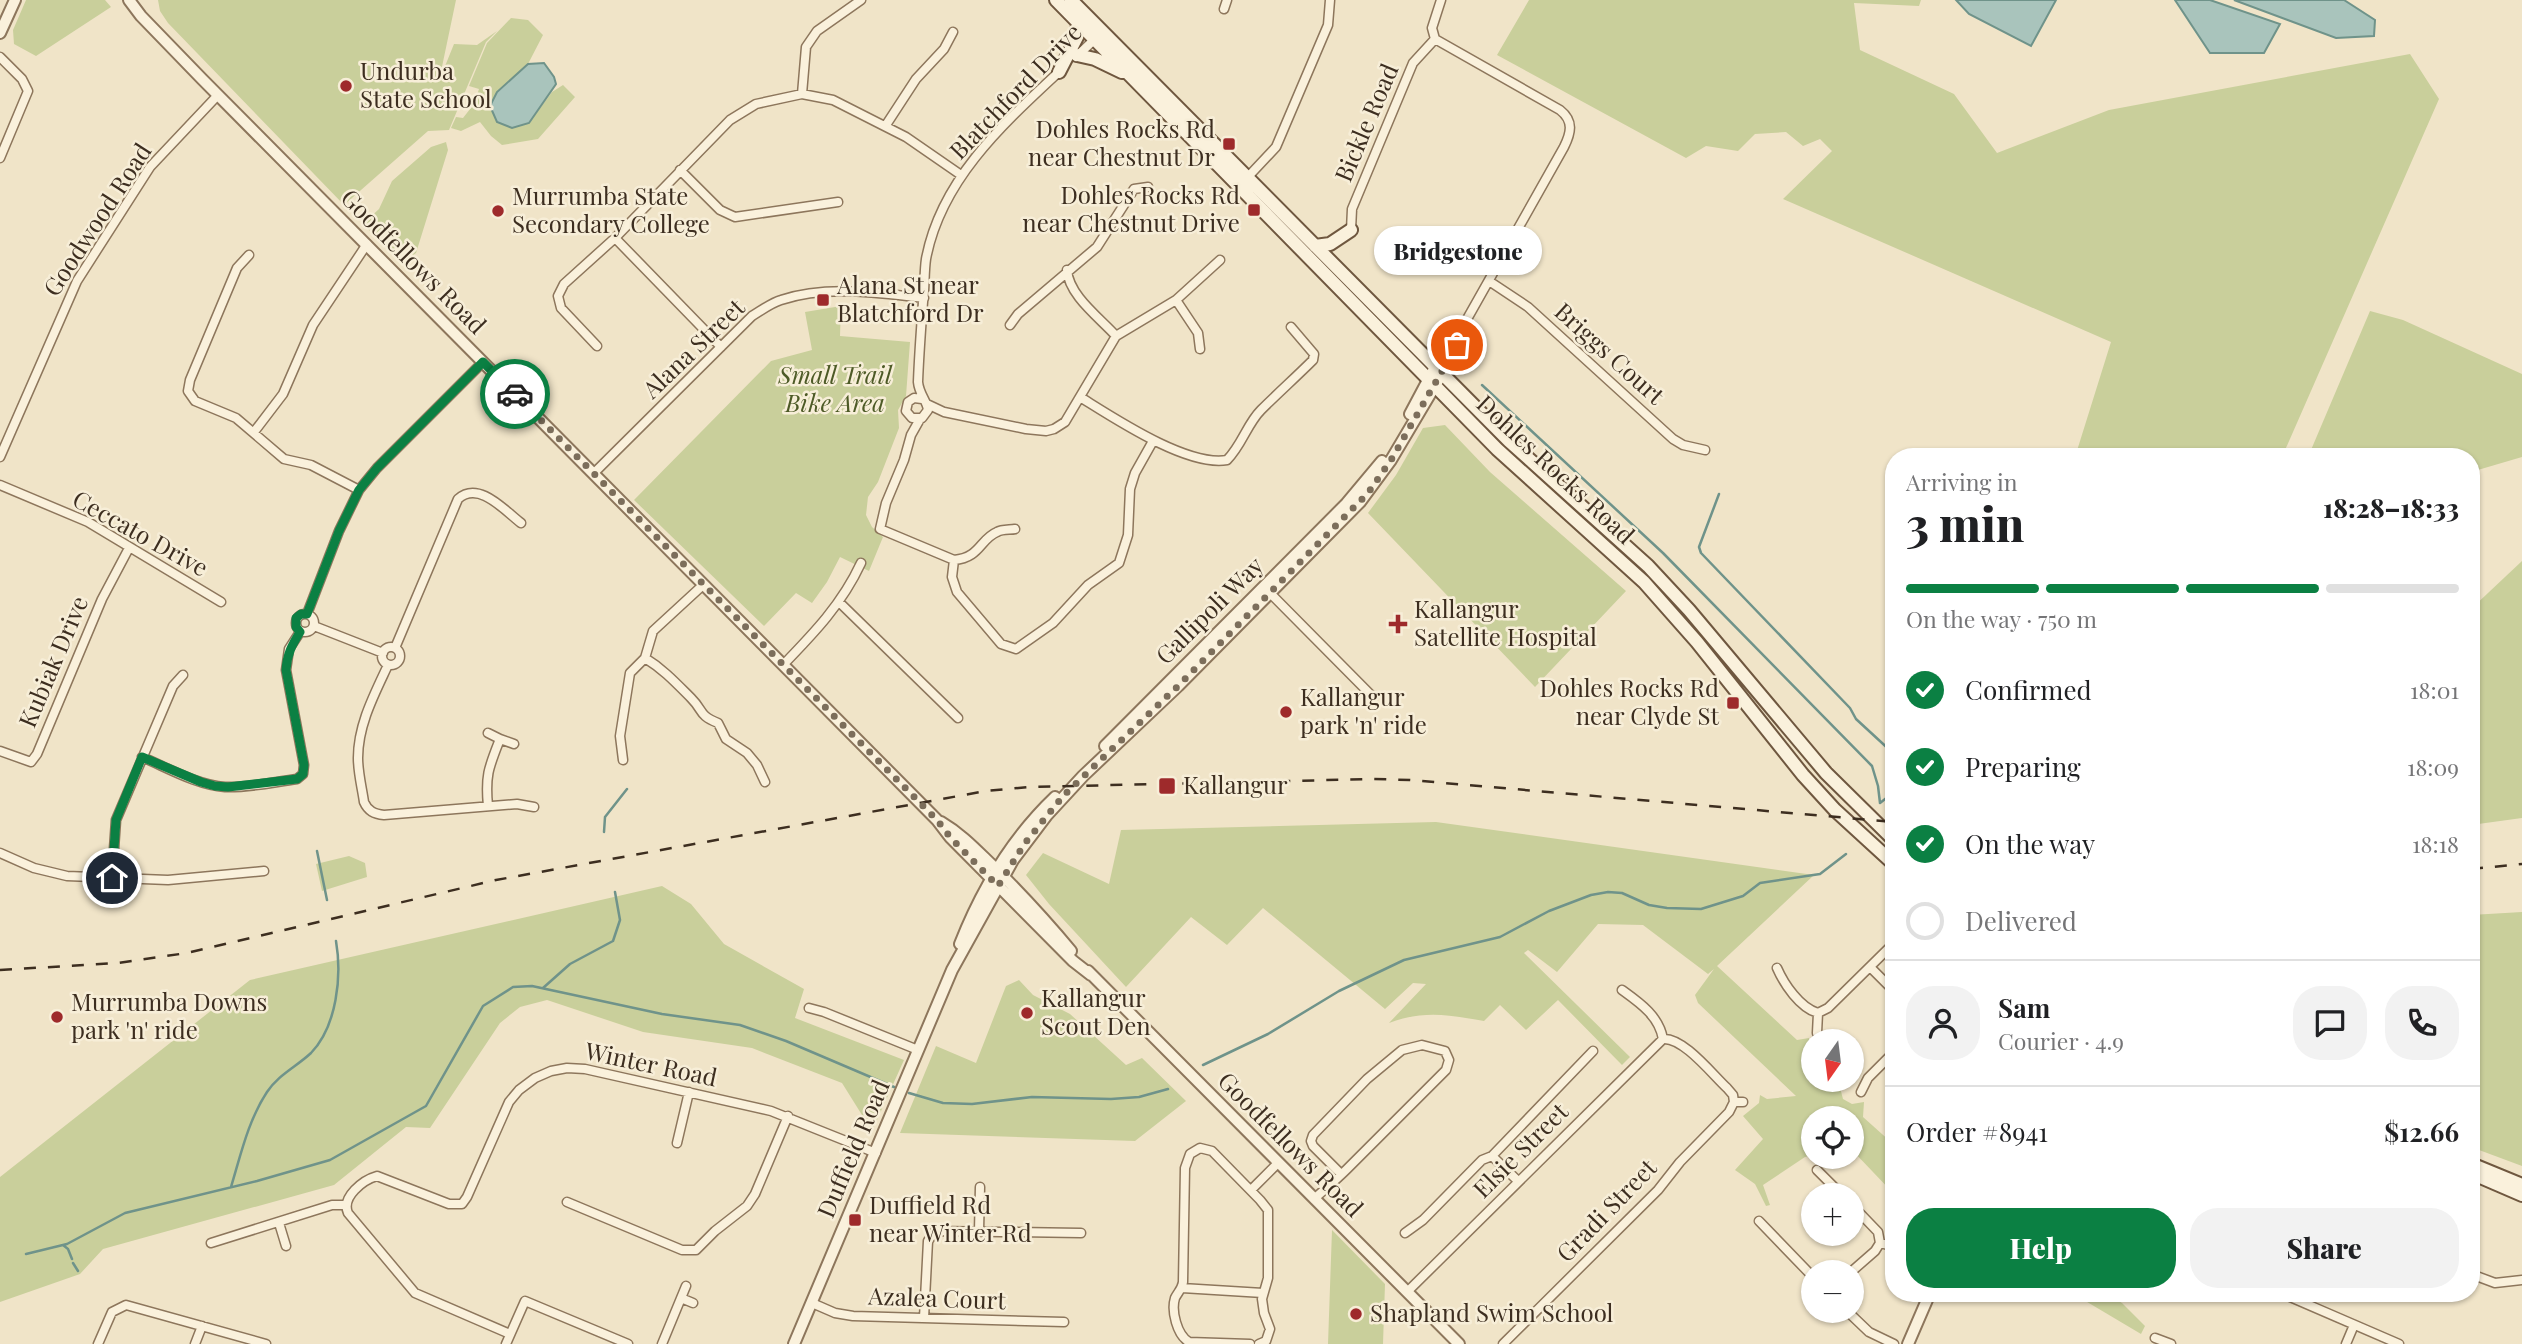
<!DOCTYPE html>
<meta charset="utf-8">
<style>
:root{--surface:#fff;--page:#f2f2f2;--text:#202124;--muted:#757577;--line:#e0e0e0;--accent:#0b8043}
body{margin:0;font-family:"Playfair Display",serif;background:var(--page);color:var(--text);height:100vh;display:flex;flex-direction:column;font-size:26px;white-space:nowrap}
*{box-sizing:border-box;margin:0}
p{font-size:23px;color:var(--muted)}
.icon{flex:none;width:38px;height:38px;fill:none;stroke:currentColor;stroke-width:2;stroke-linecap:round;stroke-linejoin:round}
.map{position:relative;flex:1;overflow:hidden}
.side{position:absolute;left:1885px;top:448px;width:595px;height:854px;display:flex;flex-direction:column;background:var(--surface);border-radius:28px;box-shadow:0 2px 5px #0004}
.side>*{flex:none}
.needle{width:46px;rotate:194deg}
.buttons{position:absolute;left:1801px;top:1029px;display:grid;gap:14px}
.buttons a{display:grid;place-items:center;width:63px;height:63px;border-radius:50%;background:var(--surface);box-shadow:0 2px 5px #0004;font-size:35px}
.pin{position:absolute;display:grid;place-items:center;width:60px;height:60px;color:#fff;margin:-30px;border:4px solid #fff;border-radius:50%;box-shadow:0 2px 7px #0007}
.courier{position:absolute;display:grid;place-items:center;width:70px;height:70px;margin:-35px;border:5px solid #0b8043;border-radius:50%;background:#fff;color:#222;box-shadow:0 2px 9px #0007}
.bubble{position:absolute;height:49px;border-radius:24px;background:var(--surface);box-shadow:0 2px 5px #0004;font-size:23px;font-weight:800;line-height:49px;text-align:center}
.overview em{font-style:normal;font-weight:800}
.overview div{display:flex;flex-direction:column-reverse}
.overview{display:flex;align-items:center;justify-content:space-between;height:119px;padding:0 21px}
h1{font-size:46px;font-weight:800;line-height:52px}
.bar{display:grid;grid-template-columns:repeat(4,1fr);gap:10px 7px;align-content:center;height:84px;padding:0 21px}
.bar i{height:9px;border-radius:5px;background:var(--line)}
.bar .on{background:var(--accent)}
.bar p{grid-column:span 4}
.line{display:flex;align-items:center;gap:18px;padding:0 21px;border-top:2px solid var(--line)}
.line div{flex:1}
.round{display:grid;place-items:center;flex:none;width:74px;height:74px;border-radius:28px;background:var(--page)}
ol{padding:0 21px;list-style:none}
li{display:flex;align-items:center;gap:21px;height:77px}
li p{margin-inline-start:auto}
li .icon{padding:7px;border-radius:50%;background:var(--accent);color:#fff;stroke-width:4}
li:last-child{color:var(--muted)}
li i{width:38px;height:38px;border:4px solid var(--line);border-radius:50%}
.cta{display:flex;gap:14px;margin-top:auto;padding:14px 21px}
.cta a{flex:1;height:80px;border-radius:28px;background:var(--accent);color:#fff;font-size:28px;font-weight:800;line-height:80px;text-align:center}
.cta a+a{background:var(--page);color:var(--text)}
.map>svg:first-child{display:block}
.green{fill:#c9cf9b}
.water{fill:#a9c4bc;stroke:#6f938a;stroke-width:2}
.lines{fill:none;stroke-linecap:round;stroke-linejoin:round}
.stream{stroke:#6f938a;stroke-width:2.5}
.minor-casing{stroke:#8d765c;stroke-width:11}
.tertiary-casing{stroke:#8d765c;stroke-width:14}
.secondary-casing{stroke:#6f573f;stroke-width:16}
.minor{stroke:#faf1dc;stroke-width:8}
.tertiary{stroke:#faf1dc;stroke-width:10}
.secondary{stroke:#faf1dc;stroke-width:12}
.rail{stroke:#3d2e20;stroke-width:2.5;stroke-dasharray:12 12;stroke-linecap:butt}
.done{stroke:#7c6e5b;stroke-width:7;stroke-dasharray:0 12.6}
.route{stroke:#0b8043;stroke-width:9}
.poi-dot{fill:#9e2a2b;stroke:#f7eed8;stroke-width:2.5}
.labels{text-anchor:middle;stroke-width:5;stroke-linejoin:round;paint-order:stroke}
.poi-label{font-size:24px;fill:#3d2e20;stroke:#f7eed8;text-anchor:start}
.street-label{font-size:24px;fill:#3d2e20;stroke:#f7eed8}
.park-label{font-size:24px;font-style:italic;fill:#4d5a26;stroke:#f7eed8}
</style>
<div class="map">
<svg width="2522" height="1344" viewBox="0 0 2522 1344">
<rect width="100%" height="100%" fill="#f0e4c8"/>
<path class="green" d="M26,0H105L111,7L36,56L14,44L13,30Z
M158,0H456L439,81L454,44L477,45L497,31L486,42L449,130L428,131L344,205L168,23L160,11Z
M1529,0H1921L1919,6L1854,3L1860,50L1954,94L1997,153L2109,110L2410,54L2439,99L2282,457H2075L2111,342L1783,199L1832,151L1820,139L1803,146L1786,132L1755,134L1738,151L1706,146L1686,158L1497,55Z
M511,18L528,20L543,35L528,64L497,92L490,106L529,123L552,92L563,85L575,97L538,139L502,145L491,136L480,122L461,131L451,128L456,117L463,118L474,104L479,89L469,86L487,43Z
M446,142L448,150L416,253L410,257L393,254L363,224L379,209L392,181L431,147Z
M841,306L840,336L910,342L906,396L898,410L899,428L878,482L868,497L866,515L872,527L883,537L869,571L840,557L827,582L812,603L796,593L764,626L634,500L771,361L812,350L805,312Z
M2370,311L2403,320L2522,374V457L2471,472V457H2308Z
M1445,425L1490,472L1626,591L1535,687L1368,513L1396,475L1423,428Z
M2522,561V818L2471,825V609Z
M1436,822L1814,875L1717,966L1797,1040L1809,1038V1043L1813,1046V1080H1838L1843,1099L1852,1104L1864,1102L1863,1117L1892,1143L1889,1147L1893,1157V1193L1852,1150V1118H1813V1144L1810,1148L1813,1155L1805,1157L1763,1185L1770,1205L1766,1206L1755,1184L1735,1170L1763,1139L1743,1116L1759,1103L1760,1095L1767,1099L1796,1096L1698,1003L1695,995L1714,969L1708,974L1643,925L1598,924L1557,972L1528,950L1524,953L1630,1057L1622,1065L1558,1000L1526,1030L1500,1005L1484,1021C1449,1015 1424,1010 1389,1023L1426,984L1413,983L1385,1009L1263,908L1227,945L1191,917L1126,987L1049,904L1026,875L1043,853L1109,884L1121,830Z
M349,856L365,863L367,877L322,891L316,864Z
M662,886L691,904L724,944L804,989L795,1018L904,1060L872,1131L842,1083L752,1048L643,1032L547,1000L520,1007L500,1023L430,1128L406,1127L334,1185L103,1249L80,1274L0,1302V1177L250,980Z
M2522,912V1166L2471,1147V915Z
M1019,980L1033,995L1070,1014L1126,1065L1142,1058L1186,1101L1135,1141L900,1133L936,1046L976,1063L1006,986Z
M1332,1230L1385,1284L1383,1344H1328Z
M2072,1293H2105L2122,1303L2145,1326L2141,1334Z"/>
<path class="water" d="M1956,0H2056L2031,46L1969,14Z
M2175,0H2210L2280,24L2264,53H2210Z
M2234,0H2344L2375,20L2374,36L2336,38Z
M544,63L554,77L556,84L529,123L512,128L497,122L490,106L497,92L528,64Z"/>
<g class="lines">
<path class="stream" d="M1482,385L1663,553L1872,766L1878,786L1880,803
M1719,494L1699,547L1701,553L1850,708L1856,719L1894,754
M1880,803L1894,792
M604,832L605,817L627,789
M317,851L327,900
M543,988L570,964L613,941L620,920L615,892
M1203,1065L1268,1034L1339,991L1404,960L1500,937L1549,911L1591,895L1608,892L1622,893L1649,905L1667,908L1701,909L1743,896L1760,883L1820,874L1846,854
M909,1093L943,1103L972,1104L1032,1097L1111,1099L1139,1097L1168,1089
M231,1187C241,1154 248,1121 267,1092C278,1075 296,1067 311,1053C337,1026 342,976 336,941
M63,1245L68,1249L72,1259
M26,1254L67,1244L125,1213L257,1181L330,1160L426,1106L483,1006L513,987L532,986L662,1014L740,1025L786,1041L894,1087
M73,1263L78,1271"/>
<defs>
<path id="minor" d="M1224,9L1227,0
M1435,39L1560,110C1574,121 1571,133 1564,147L1462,328L1457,345L1442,374
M1435,39L1432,28L1441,0
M0,57L22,79L28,91L0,158
M1076,57L1097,37
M802,94L806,47L817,31L861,0
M886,125L916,79L944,49L953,32
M680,170L720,210L735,217L838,202
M1245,180L1276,147L1328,25L1330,0
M1351,230L1352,209L1413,63L1435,39
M615,238L721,347
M249,255L237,268L190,380L188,391L195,401L236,418L284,459L311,465L359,490
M1067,270C1069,296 1100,318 1116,336
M1489,281L1528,307L1673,439L1683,445L1705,450
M1176,300L1198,333L1200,349
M1010,325L1018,314L1097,247L1134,189L1148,187
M597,346L561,308L558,296L564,284L615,238L730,120L756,104L802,94L833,100L906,137L961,175
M1435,367L1450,341L1460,330
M1080,397C1114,418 1187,467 1227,460C1242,445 1247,424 1261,410C1278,393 1296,377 1313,360L1314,354L1291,327
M922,399L914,398L908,402L906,411L912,418H922L928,410C927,401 919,394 918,382C919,355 921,329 923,302C925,287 924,273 926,259C941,179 1004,123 1061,70
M927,404L944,412L1026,429L1046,431L1054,429L1065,422L1116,336L1176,300L1220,260
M920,419L911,435L904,460L886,503L880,529L954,560C980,558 980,539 997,532C1002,529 1010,530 1015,529
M254,432L283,394L313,325L367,244
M0,457L77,281L150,167L218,95
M594,473L752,316C762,310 771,303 781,300C827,285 877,293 924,298
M0,485L88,522L221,602
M954,560L952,577L957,592L1001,644L1016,649L1053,623L1088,585L1119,563L1128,535L1130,489L1135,473L1153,441
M1266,589L1373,697
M839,602L958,718
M296 623a9 9 0 1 1 18 0a9 9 0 1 1-18 0Z
M307,614L339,531L359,490L377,468L483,362
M314,626L383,653
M382 656a9 9 0 1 1 18 0a9 9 0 1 1-18 0Z
M395,648L458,499C479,480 505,511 521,523
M645,658C663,669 676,683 691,698C704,711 698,715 718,723L726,739L747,753L757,765L765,782
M388,665C374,695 358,725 358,758C358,773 362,788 364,802C368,811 374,814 384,815L517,804L534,807
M783,665C814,633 842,604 861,563
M488,733L500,739
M0,751L31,762L37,754L102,599L129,548
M142,757C168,768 197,785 225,787C249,788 274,782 297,779L303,774L304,765L286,670L289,649L300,632
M623,760L620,736L630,673L645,658L653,631L703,585
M488,806C485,775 489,767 500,739L514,744
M0,853L34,868L67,876L168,880L264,871
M112,878L116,820L173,686L183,675
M1870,967L1894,991
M1777,968C1784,984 1800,1008 1818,1013
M1622,990C1640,1003 1659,1016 1663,1039
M809,1008L824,1012L918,1050
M1817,1033L1818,1013L1828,1008L1894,943
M1663,1039C1683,1037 1712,1074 1727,1088L1733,1095L1734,1102H1743
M1861,1092L1868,1078L1894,1052
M677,1143L689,1092
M1492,1156L1518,1181
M1817,1170L1842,1195
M1251,1190L1277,1164
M1314,1199C1325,1189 1336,1180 1347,1169L1446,1070L1449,1060L1445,1051L1422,1045L1402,1050L1367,1079L1313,1135L1311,1141L1313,1146L1341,1174
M567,1202L682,1250H696L715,1231L747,1206L755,1194L788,1116
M1852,1205L1878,1232L1880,1243
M1759,1221L1813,1277
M279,1223L286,1246
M979,1231L980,1187
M1405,1233L1423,1220L1482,1160L1492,1156L1593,1051
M211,1243L332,1205H345
M1851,1272L1875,1251L1880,1243L1892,1246
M2471,1274L2495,1283L2522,1280
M1182,1288L1263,1293
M1407,1292L1663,1039
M2281,1293L2399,1344
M681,1298L693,1303
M812,1303L835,1313L853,1316L1064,1322
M1847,1311L1869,1332L1894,1344
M924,1318L928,1241L935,1231L1081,1233
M510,1334L415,1293L348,1213C341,1197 363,1180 377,1176L449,1204H462L467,1197L509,1102L519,1090L535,1078L551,1071L567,1068L585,1069L771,1111L876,1153
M2155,1338L2171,1344
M98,1344L112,1312L126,1305L266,1344
M195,1344L202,1326
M506,1344L525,1301L628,1344
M662,1344L686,1286
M1250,1344L1189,1342C1177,1335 1171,1311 1175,1298C1178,1292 1182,1289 1183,1282L1185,1168L1190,1154L1200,1148L1212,1151L1260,1200L1268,1210V1278L1262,1299L1264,1313L1270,1329L1266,1341L1259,1344
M1503,1344L1658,1190L1680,1162L1729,1112L1734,1102
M2346,1344L2354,1325"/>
<path id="tertiary" d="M129,0L141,16L202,79L937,820L950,837L1073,961L1091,975
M0,33L15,0
M1410,414L1435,367
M1105,746L1346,504L1382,461
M941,822C963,835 978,852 996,869C1022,895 1047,922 1071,951
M960,944C982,888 1011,839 1055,797
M1088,971L1459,1344
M794,1344L952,970L1013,860L1047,815L1083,776L1178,686L1360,502L1391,460L1442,374
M1908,1344L1930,1293"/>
<path id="secondary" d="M1056,0L1497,449L1644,582L1697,642L1803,775L1835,810L1894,864
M1071,0L1509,441L1648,566L1689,610L1826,773L1894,840
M1077,55L1095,59L1122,72
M1059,72L1077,37L1078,22
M1315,246L1330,244L1351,230
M2471,1164L2522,1185
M2471,1173L2522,1195"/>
</defs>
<use href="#minor" class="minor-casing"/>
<use href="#tertiary" class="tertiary-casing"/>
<use href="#secondary" class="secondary-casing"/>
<use href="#minor" class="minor"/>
<use href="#tertiary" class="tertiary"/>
<use href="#secondary" class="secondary"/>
<path class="rail" d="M2471,869L2522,864
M0,970L118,963L187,953L496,880L986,791L1029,787L1374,779L1410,780L1894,822"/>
</g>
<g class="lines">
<path class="done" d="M515,394L937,820L950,837L998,886L1025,843L1064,795L1178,686L1368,493L1391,460L1457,345"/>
<path class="route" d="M112,878L116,820L142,757L201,782L215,786L228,787L297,779L303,774L304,765L286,670C287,654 292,645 300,632L296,627V618L301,614H307L339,531L359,490L377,468L483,362L515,394"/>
</g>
<g class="poi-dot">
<circle cx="346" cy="86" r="7"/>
<rect x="1222" y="137" width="14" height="14" rx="3.5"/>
<rect x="1247" y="203" width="14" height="14" rx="3.5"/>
<circle cx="498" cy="211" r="7"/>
<rect x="816" y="293" width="14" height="14" rx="3.5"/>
<path d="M1394.5 613.5h7v7h7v7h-7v7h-7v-7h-7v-7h7z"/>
<rect x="1726" y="696" width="14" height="14" rx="3.5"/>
<circle cx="1286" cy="712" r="7"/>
<rect x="1158" y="777" width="18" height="18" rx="3.5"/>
<circle cx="1027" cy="1013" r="7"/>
<circle cx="57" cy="1017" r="7"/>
<rect x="848" y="1213" width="14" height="14" rx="3.5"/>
<circle cx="1356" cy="1314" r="7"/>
</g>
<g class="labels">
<g class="poi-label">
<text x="360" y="80">Undurba<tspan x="360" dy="28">State School</tspan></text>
<text x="1215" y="138" text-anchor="end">Dohles Rocks Rd<tspan x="1215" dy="28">near Chestnut Dr</tspan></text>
<text x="1240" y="204" text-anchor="end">Dohles Rocks Rd<tspan x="1240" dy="28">near Chestnut Drive</tspan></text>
<text x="512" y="205">Murrumba State<tspan x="512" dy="28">Secondary College</tspan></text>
<text x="837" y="294">Alana St near<tspan x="837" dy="28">Blatchford Dr</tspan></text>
<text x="1414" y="618">Kallangur<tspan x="1414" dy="28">Satellite Hospital</tspan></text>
<text x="1719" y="697" text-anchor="end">Dohles Rocks Rd<tspan x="1719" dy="28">near Clyde St</tspan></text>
<text x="1300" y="706">Kallangur<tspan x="1300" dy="28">park 'n' ride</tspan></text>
<text x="1183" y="794">Kallangur</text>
<text x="1041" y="1007">Kallangur<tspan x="1041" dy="28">Scout Den</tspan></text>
<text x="71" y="1011">Murrumba Downs<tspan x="71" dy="28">park 'n' ride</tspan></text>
<text x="869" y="1214">Duffield Rd<tspan x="869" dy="28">near Winter Rd</tspan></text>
<text x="1370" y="1322">Shapland Swim School</text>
</g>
<g class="street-label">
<text transform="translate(1016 92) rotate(-46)" y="8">Blatchford Drive</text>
<text transform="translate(1367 123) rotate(-67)" y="8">Bickle Road</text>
<text transform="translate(98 220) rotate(-57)" y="8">Goodwood Road</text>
<text transform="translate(413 262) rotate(45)" y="8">Goodfellows Road</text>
<text transform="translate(694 349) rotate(-44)" y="8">Alana Street</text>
<text transform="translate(1609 354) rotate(42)" y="8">Briggs Court</text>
<text transform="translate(1555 470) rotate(43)" y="8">Dohles Rocks Road</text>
<text transform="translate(140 534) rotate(29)" y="8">Ceccato Drive</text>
<text transform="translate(1210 611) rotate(-45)" y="8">Gallipoli Way</text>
<text transform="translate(54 662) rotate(-67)" y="8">Kubiak Drive</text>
<text transform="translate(651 1065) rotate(12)" y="8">Winter Road</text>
<text transform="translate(1290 1145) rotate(45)" y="8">Goodfellows Road</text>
<text transform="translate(854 1149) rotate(-67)" y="8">Duffield Road</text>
<text transform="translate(1521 1151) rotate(-45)" y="8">Elsie Street</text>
<text transform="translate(1607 1211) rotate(-46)" y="8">Gradi Street</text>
<text transform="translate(937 1299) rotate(2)" y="8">Azalea Court</text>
</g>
<g class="park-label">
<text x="835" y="384">Small Trail<tspan x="835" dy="28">Bike Area</tspan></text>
</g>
</g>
</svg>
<div class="buttons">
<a><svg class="needle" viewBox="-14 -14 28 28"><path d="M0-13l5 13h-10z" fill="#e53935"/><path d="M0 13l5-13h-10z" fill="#757577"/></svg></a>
<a><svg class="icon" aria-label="locate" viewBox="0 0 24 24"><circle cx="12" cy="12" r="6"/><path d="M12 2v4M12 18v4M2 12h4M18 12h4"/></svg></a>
<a>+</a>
<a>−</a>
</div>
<div class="pin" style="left:1457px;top:345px;background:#ea580c"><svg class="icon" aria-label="bag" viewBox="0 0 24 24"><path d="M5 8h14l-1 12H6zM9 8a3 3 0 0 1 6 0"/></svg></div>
<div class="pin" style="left:112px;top:878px;background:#1f2937"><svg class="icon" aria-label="home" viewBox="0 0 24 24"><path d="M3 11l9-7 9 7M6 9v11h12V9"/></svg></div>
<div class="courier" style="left:515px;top:394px"><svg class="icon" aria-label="car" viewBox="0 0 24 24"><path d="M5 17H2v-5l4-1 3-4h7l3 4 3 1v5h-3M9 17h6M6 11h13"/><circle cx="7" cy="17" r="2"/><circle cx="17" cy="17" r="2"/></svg></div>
<div class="bubble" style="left:1374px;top:226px;width:168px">Bridgestone</div>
<section class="side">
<div class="overview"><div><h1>3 min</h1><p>Arriving in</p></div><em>18:28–18:33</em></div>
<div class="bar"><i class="on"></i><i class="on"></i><i class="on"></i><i></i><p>On the way · 750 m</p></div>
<ol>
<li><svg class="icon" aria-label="check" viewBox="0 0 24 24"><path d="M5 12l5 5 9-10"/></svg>Confirmed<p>18:01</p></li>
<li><svg class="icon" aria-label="check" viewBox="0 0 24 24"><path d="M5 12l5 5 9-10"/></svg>Preparing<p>18:09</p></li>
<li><svg class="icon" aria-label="check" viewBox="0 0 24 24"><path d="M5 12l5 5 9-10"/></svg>On the way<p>18:18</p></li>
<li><i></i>Delivered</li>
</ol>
<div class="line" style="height:126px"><a class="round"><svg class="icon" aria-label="person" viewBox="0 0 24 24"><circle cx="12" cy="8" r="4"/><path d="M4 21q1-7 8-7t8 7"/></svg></a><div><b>Sam</b><p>Courier · 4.9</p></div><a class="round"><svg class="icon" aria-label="chat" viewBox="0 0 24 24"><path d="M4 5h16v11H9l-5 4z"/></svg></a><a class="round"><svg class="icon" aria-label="phone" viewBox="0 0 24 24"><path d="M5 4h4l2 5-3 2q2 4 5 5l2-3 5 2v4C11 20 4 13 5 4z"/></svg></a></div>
<div class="line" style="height:91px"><div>Order #8941</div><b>$12.66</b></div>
<div class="cta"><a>Help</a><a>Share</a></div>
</section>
</div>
